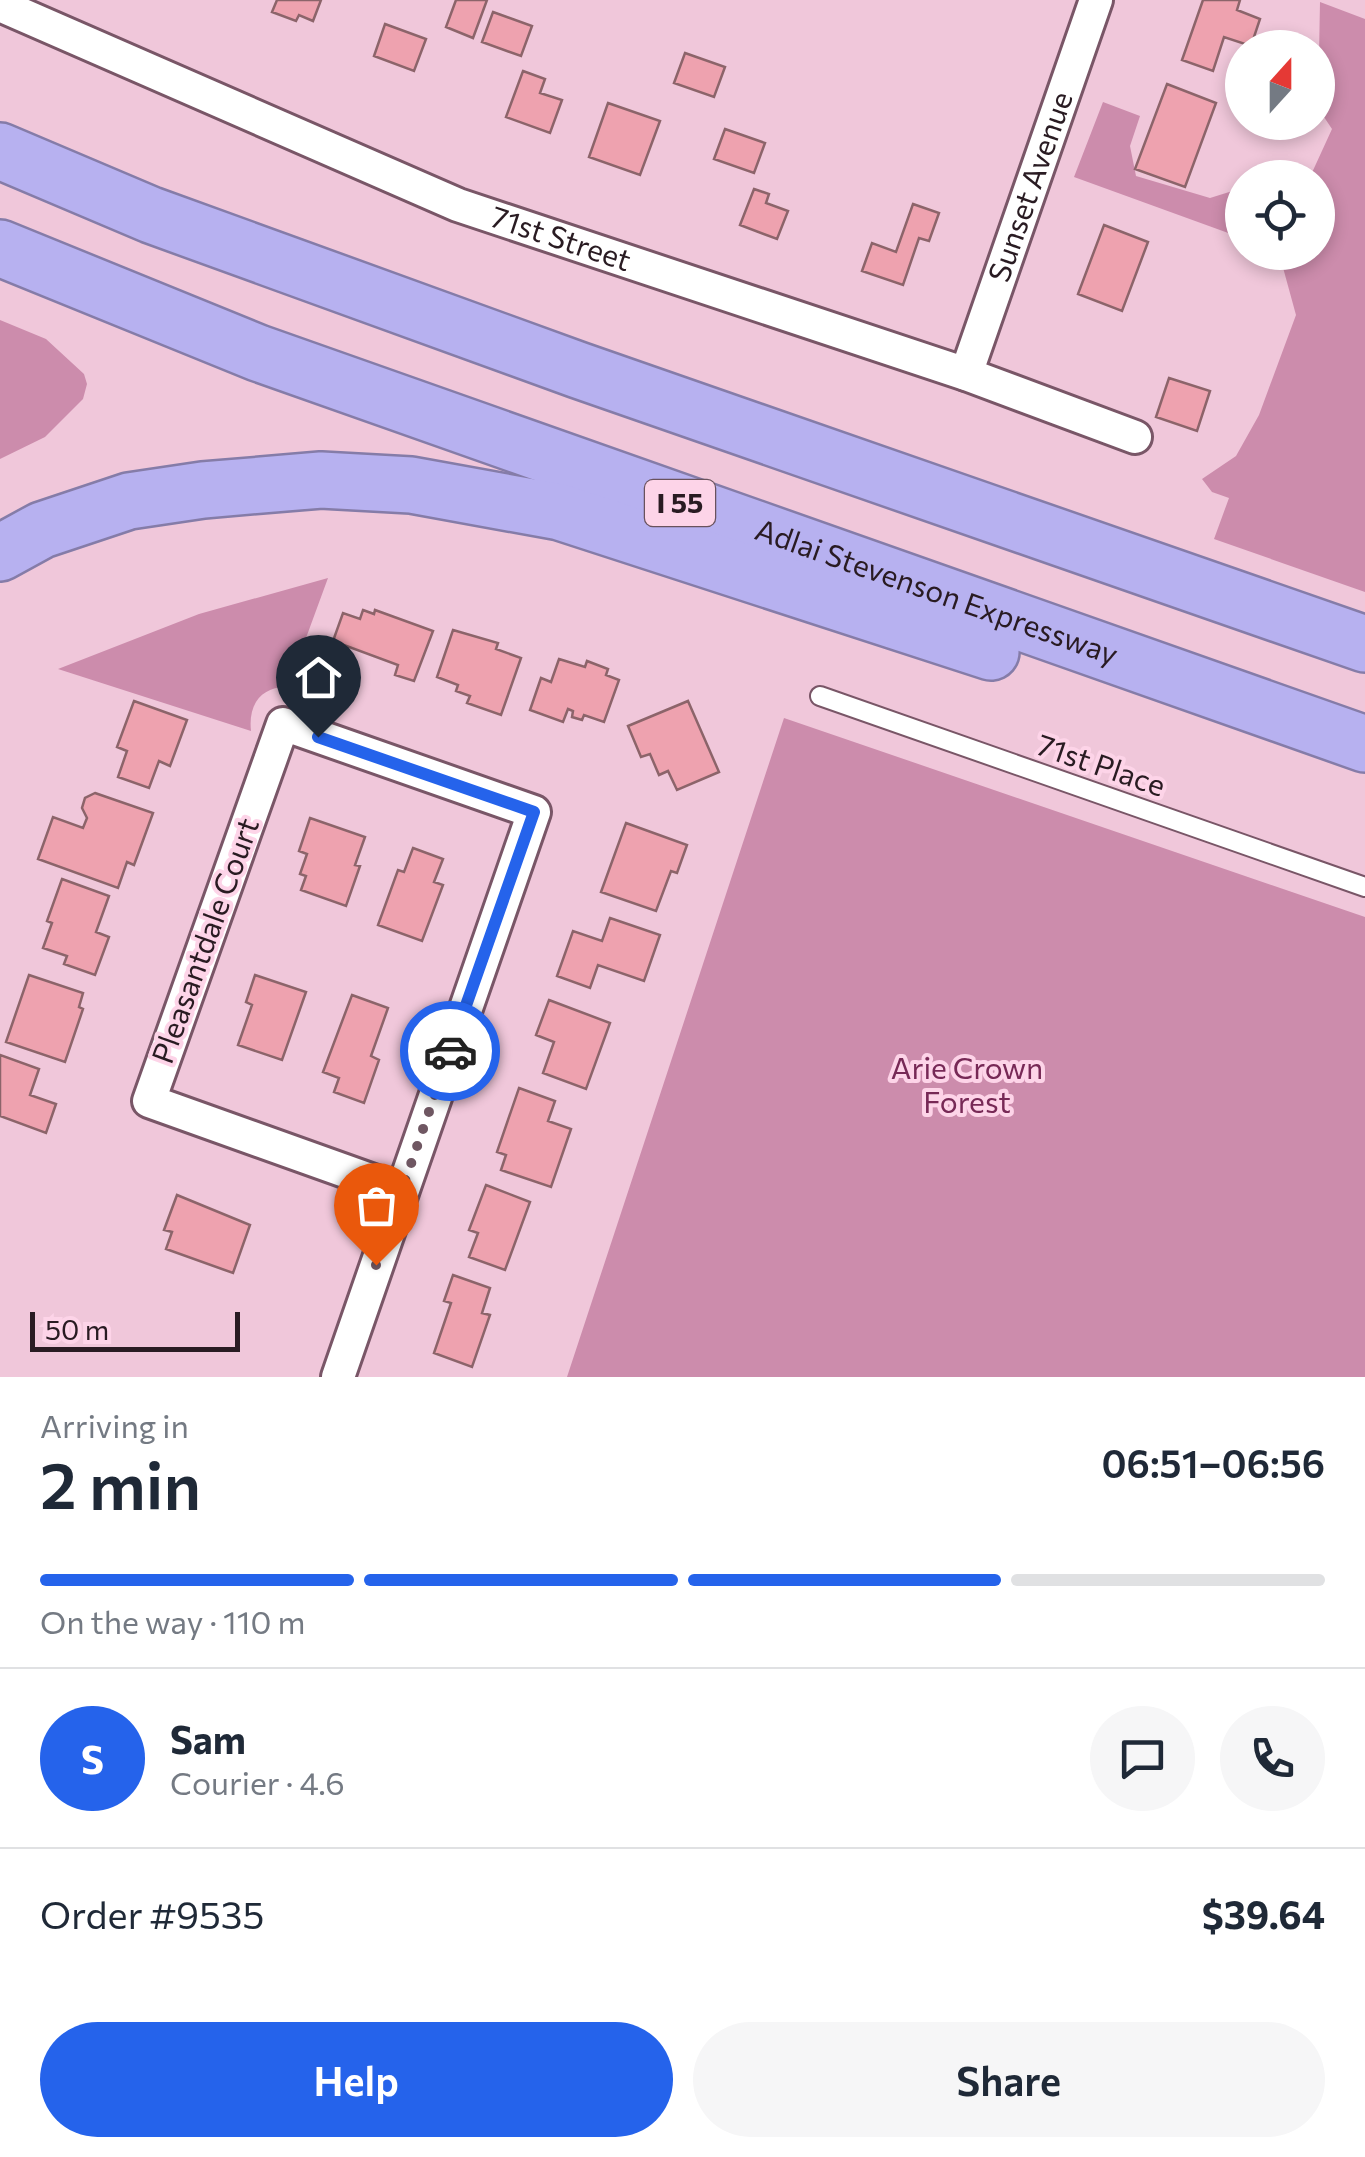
<!DOCTYPE html>
<meta charset="utf-8">
<style>
:root{--surface:#fff;--page:#f6f6f7;--text:#1f2937;--muted:#747a83;--line:#e0e1e3;--accent:#2563eb}
body{margin:0;font-family:Commissioner,sans-serif;background:var(--page);color:var(--text);height:100vh;display:flex;flex-direction:column;font-size:38px;white-space:nowrap}
*{box-sizing:border-box;margin:0}
p{font-size:32px;color:var(--muted)}
.icon{flex:none;width:55px;height:55px;fill:none;stroke:currentColor;stroke-width:2;stroke-linecap:round;stroke-linejoin:round}
.map{position:relative;height:1377px;overflow:hidden}
.sheet{display:flex;flex-direction:column;background:var(--surface);flex:1}
.sheet>*{flex:none}
.needle{width:65px;rotate:21deg}
.buttons{position:absolute;left:1225px;top:30px;display:grid;gap:20px}
.buttons a{display:grid;place-items:center;width:110px;height:110px;border-radius:50%;background:var(--surface);box-shadow:0 5px 15px #0003;font-size:50px}
.scale{position:absolute;left:30px;bottom:25px;width:210px;box-sizing:border-box;padding-left:10px;border:5px solid #291b22;border-top:0;font-size:28px;line-height:35px;white-space:nowrap;color:#291b22;-webkit-text-stroke:8px #fdd4e8;paint-order:stroke}
.pin{position:absolute;display:grid;place-items:center;width:85px;height:85px;color:#fff;margin:-102px -42px;border-radius:50% 50% 50% 0;rotate:-45deg;box-shadow:0 0 10px #0007}
.pin .icon{rotate:45deg}
.courier{position:absolute;display:grid;place-items:center;width:100px;height:100px;margin:-50px;border:8px solid #2563eb;border-radius:50%;background:#fff;color:#222;box-shadow:0 2px 12px #0007}
.headline em{font-style:normal;font-weight:600}
.headline div{display:flex;flex-direction:column-reverse}
.headline{display:flex;align-items:center;justify-content:space-between;height:170px;padding:0 40px}
h1{font-size:65px;font-weight:600;line-height:75px}
.bar{display:grid;grid-template-columns:repeat(4,1fr);gap:15px 10px;align-content:center;height:120px;padding:0 40px}
.bar i{height:12px;border-radius:8px;background:var(--line)}
.bar .selected{background:var(--accent)}
.bar p{grid-column:span 4}
.line{display:flex;align-items:center;gap:25px;padding:0 40px;border-top:2px solid var(--line)}
.line div{flex:1}
.round{display:grid;place-items:center;flex:none;width:105px;height:105px;border-radius:52px;background:var(--page)}
.cta{display:flex;gap:20px;margin-top:auto;padding:20px 40px}
.cta a{flex:1;height:115px;border-radius:60px;background:var(--accent);color:#fff;font-size:40px;font-weight:600;line-height:115px;text-align:center}
.cta a+a{background:var(--page);color:var(--text)}
.map>svg:first-child{display:block}
.green{fill:#cc8cac}
.building{fill:#eea2af;stroke:#8c646a;stroke-width:2.5}
.lines{fill:none;stroke-linecap:round;stroke-linejoin:round}
.service-casing{stroke:#795667;stroke-width:22}
.minor-casing{stroke:#795667;stroke-width:38}
.motorway-casing{stroke:#857ca8;stroke-width:60}
.service{stroke:#fff;stroke-width:18}
.minor{stroke:#fff;stroke-width:32}
.motorway{stroke:#b7b1f0;stroke-width:55}
.done{stroke:#6f5762;stroke-width:10;stroke-dasharray:0 18}
.route{stroke:#2563eb;stroke-width:12}
.labels{text-anchor:middle;stroke-width:8;stroke-linejoin:round;paint-order:stroke}
.shield{fill:#fdd4e8;stroke:#69525d;stroke-width:2.5}
.shield-label{font-size:28px;font-weight:bold;fill:#291b22}
.street-label{font-size:30px;fill:#291b22;stroke:#fdd4e8}
.park-label{font-size:30px;fill:#772956;stroke:#fdd4e8}
</style>
<div class="map">
<svg width="1365" height="1377" viewBox="0 0 1365 1377">
<rect width="100%" height="100%" fill="#f0c7da"/>
<path class="green" d="M1320,2L1365,19V592L1214,539L1229,498L1212,492L1202,479L1236,456L1259,415L1296,315L1279,253L1318,252V178L1310,177L1332,129L1318,108Z
M1103,102L1140,116L1130,146L1136,176L1210,198L1242,188V238L1074,177Z
M0,320L46,339L84,374L87,384L83,399L45,437L0,459Z
M328,578L288,687C261,686 248,705 251,731L58,669L199,614Z
M784,718L1365,917V1377H567Z"/>
<path class="building" d="M277,0H321L313,21L299,15L296,21L272,12Z
M456,0H487L473,38L446,27Z
M1203,0H1240L1237,10L1260,19L1251,46L1224,37L1213,71L1182,60Z
M493,12L532,26L521,56L482,42Z
M385,24L426,39L414,71L374,56Z
M685,53L725,67L714,97L674,83Z
M523,71L545,79L540,93L562,100L550,133L506,117Z
M1167,84L1216,103L1185,187L1135,169Z
M608,103L660,121L640,175L589,157Z
M725,129L765,143L754,173L714,159Z
M754,189L769,194L766,203L788,211L777,239L740,225Z
M913,204L939,213L929,241L919,238L903,285L862,271L872,243L896,252Z
M1104,225L1148,242L1122,311L1078,294Z
M1169,378L1210,391L1197,431L1156,417Z
M363,610L374,614L375,610L433,631L414,681L395,675L398,665L333,641L343,613L360,619Z
M453,630L498,643L496,649L521,658L501,715L467,703L470,696L456,691L458,685L437,677Z
M559,659L585,667L587,661L608,669L606,675L619,680L604,722L584,715L582,720L572,717L573,711L568,709L563,722L530,710L541,678L551,682Z
M134,701L187,720L170,766L159,761L149,788L118,777L127,751L117,747Z
M688,701L719,772L677,790L668,771L659,775L650,754L641,757L628,726Z
M95,793L153,813L134,865L127,862L118,888L38,859L53,817L83,828L87,818L82,808L85,798Z
M310,818L365,837L355,865L360,866L346,906L301,890L306,876L300,874L307,854L299,851Z
M626,823L687,845L677,873L671,871L656,911L601,892Z
M413,848L443,859L434,882L443,885L422,941L378,925L398,870L404,872Z
M62,879L109,896L96,932L109,937L95,975L64,964L67,956L43,948L52,923L47,921Z
M610,918L660,935L644,981L598,965L590,988L557,976L573,931L602,941Z
M29,975L83,993L79,1007L83,1009L65,1062L6,1042Z
M255,975L306,992L282,1060L238,1045L252,1005L246,1002Z
M352,995L388,1008L371,1056L379,1060L364,1103L334,1092L339,1078L323,1072Z
M549,1000L610,1023L586,1089L543,1073L554,1042L536,1035Z
M0,1055L39,1069L30,1095L56,1104L46,1133L0,1116Z
M519,1088L555,1101L548,1121L571,1129L551,1187L501,1170L506,1155L497,1152Z
M486,1185L530,1202L505,1270L469,1257L478,1233L469,1230Z
M177,1195L250,1225L233,1273L166,1249L172,1232L164,1230Z
M453,1275L490,1288L482,1313L490,1315L472,1367L434,1353L451,1303L444,1301Z"/>
<g class="lines">
<defs>
<path id="service" d="M820,696L1365,887"/>
<g id="minor">
<path id="s1" d="M0,5L458,205L966,374L1135,437"/>
<path id="s2" d="M966,374L1096,0"/>
<path d="M338,1377L534,812L283,724L149,1101L401,1191"/>
</g>
<g id="motorway">
<path d="M0,151L151,215L578,370L1365,644"/>
<path id="s3" d="M0,248L258,353L1365,744"/>
<path d="M0,553L42,530L129,501L203,490L321,480L411,485L560,512L991,652"/>
</g>
</defs>
<use href="#service" class="service-casing"/>
<use href="#minor" class="minor-casing"/>
<use href="#motorway" class="motorway-casing"/>
<use href="#service" class="service"/>
<use href="#minor" class="minor"/>
<use href="#motorway" class="motorway"/>
</g>
<g class="lines">
<path class="done" d="M376,1265L450,1051"/>
<path class="route" d="M318,737L534,812L450,1051"/>
</g>
<g class="labels">
<rect class="shield" x="645" y="480" width="70" height="46" rx="8"/>
<g class="shield-label">
<text x="680" y="513">I 55</text>
</g>
<g class="street-label">
<text dy="10" stroke="none"><textPath href="#s2" startOffset="198">Sunset Avenue</textPath></text>
<text dy="10" stroke="none"><textPath href="#s1" startOffset="608">71st Street</textPath></text>
<text dy="10" stroke="none"><textPath href="#s3" startOffset="998">Adlai Stevenson Expressway</textPath></text>
<text transform="translate(1101 766) rotate(19)" y="10">71st Place</text>
<text transform="translate(206 941) rotate(-70)" y="10">Pleasantdale Court</text>
</g>
<g class="park-label">
<text x="967" y="1079">Arie Crown<tspan x="967" dy="34">Forest</tspan></text>
</g>
</g>
</svg>
<div class="buttons">
<a><svg class="needle" viewBox="-14 -14 28 28"><path d="M0-13l5 13h-10z" fill="#e53935"/><path d="M0 13l5-13h-10z" fill="#747a83"/></svg></a>
<a><svg class="icon" aria-label="locate" viewBox="0 0 24 24"><circle cx="12" cy="12" r="6"/><path d="M12 2v4M12 18v4M2 12h4M18 12h4"/></svg></a>
</div>
<div class="scale">50 m</div>
<div class="pin" style="left:376px;top:1265px;background:#ea580c"><svg class="icon" aria-label="bag" viewBox="0 0 24 24"><path d="M5 8h14l-1 12H6zM9 8a3 3 0 0 1 6 0"/></svg></div>
<div class="pin" style="left:318px;top:737px;background:#1f2937"><svg class="icon" aria-label="home" viewBox="0 0 24 24"><path d="M3 11l9-7 9 7M6 9v11h12V9"/></svg></div>
<div class="courier" style="left:450px;top:1051px"><svg class="icon" aria-label="car" viewBox="0 0 24 24"><path d="M5 17H2v-5l4-1 3-4h7l3 4 3 1v5h-3M9 17h6M6 11h13"/><circle cx="7" cy="17" r="2"/><circle cx="17" cy="17" r="2"/></svg></div>
</div>
<section class="sheet">
<div class="headline"><div><h1>2 min</h1><p>Arriving in</p></div><em>06:51–06:56</em></div>
<div class="bar"><i class="selected"></i><i class="selected"></i><i class="selected"></i><i></i><p>On the way · 110 m</p></div>
<div class="line" style="height:180px"><b class="round" style="background:var(--accent);color:#fff">S</b><div><b>Sam</b><p>Courier · 4.6</p></div><a class="round"><svg class="icon" aria-label="chat" viewBox="0 0 24 24"><path d="M4 5h16v11H9l-5 4z"/></svg></a><a class="round"><svg class="icon" aria-label="phone" viewBox="0 0 24 24"><path d="M5 4h4l2 5-3 2q2 4 5 5l2-3 5 2v4C11 20 4 13 5 4z"/></svg></a></div>
<div class="line" style="height:130px"><div>Order #9535</div><b>$39.64</b></div>
<div class="cta"><a>Help</a><a>Share</a></div>
</section>
